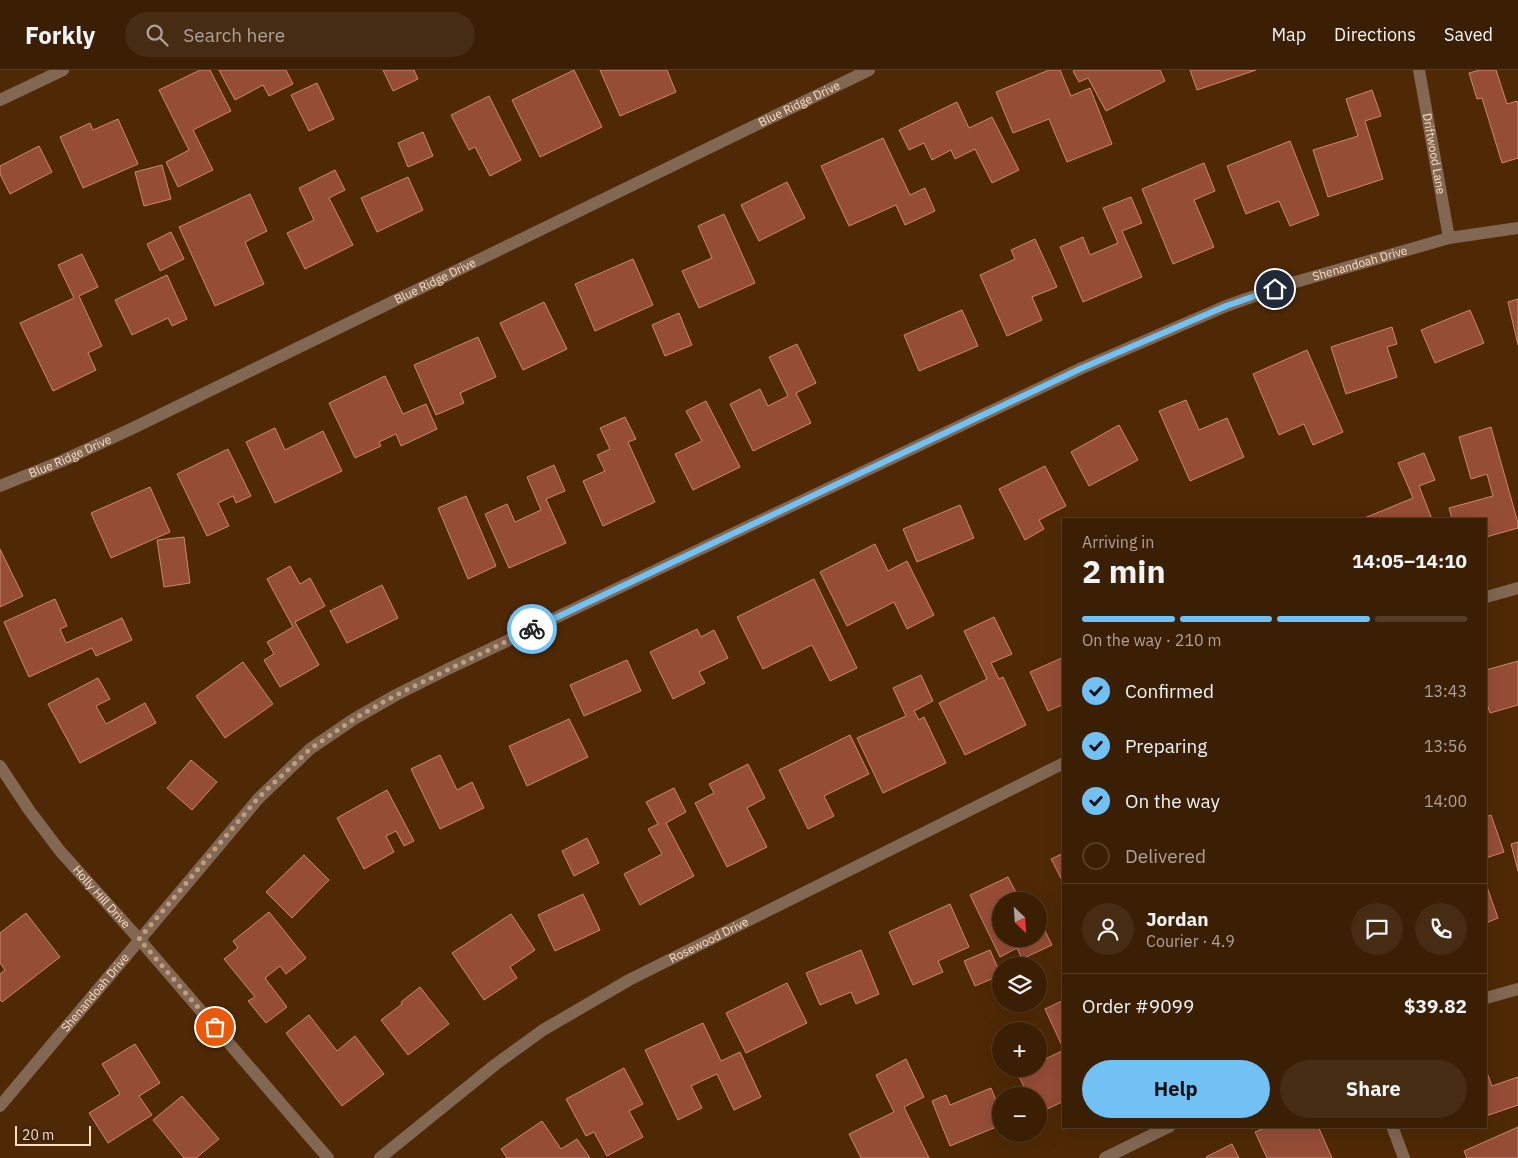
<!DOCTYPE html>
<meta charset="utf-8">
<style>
:root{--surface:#3b1f04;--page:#462c13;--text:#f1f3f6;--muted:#aca29a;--line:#543d26;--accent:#71c1f4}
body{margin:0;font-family:"IBM Plex Sans",sans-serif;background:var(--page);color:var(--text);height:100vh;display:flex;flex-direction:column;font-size:19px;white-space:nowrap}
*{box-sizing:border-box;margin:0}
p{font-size:16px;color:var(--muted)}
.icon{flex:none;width:28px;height:28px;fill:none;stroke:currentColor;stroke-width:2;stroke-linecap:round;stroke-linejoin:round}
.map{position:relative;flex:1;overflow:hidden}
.side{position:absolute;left:1062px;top:448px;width:425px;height:610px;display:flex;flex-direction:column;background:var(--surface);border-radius:0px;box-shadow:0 5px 20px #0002,0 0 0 1px var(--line)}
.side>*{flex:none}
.needle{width:32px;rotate:155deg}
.buttons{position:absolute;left:992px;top:822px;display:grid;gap:10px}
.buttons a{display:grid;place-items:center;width:55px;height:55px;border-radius:50%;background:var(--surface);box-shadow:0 5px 20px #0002,0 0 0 1px var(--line);font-size:25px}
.scale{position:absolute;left:15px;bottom:12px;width:76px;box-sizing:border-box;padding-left:5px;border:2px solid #fbdcc5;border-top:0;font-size:14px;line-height:18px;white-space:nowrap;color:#fbdcc5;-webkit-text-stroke:4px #3e230b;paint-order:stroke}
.pin{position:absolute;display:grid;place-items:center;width:42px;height:42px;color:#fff;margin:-21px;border:2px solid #fff;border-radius:50%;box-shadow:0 1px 5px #0007}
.courier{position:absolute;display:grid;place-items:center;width:50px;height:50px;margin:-25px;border:4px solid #71c1f4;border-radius:50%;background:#fff;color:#222;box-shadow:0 1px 6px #0007}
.overview em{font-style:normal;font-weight:700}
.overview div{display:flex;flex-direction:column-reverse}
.overview{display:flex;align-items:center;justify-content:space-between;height:85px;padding:0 20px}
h1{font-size:32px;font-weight:700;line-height:38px}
.bar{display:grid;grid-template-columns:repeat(4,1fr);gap:8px 5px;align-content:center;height:60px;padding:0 20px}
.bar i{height:6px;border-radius:4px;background:var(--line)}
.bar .active{background:var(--accent)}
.bar p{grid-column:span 4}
.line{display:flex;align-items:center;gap:12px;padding:0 20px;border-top:1px solid var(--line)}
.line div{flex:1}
.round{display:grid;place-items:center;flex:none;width:52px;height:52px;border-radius:26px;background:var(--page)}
ol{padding:0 20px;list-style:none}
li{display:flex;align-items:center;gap:15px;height:55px}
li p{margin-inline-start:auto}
li .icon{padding:5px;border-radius:50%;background:var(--accent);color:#111;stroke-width:4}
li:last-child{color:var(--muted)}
li i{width:28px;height:28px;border:2px solid var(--line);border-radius:50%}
.action{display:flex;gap:10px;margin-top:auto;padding:10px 20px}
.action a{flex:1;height:58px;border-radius:30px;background:var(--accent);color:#111;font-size:20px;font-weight:700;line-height:58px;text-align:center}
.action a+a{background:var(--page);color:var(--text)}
header{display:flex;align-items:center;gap:30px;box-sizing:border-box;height:70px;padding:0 25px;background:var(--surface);border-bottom:1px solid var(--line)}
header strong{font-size:24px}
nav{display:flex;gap:28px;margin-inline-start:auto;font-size:18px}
.search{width:350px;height:45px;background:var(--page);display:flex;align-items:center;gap:12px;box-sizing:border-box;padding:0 18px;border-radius:28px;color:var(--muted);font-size:19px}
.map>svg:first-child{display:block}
.building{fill:#964d36;stroke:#cc8771}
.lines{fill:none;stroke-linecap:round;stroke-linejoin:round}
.minor{stroke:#826752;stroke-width:12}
.done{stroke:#bf9d82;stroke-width:5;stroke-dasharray:0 9}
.route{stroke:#71c1f4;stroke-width:6}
.labels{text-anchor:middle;stroke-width:4.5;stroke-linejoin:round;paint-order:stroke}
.street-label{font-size:12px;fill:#fbdcc5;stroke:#3e230b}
</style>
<header>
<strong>Forkly</strong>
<div class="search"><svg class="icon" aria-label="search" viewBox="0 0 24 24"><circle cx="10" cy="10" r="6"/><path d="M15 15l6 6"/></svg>Search here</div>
<nav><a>Map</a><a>Directions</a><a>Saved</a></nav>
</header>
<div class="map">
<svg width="1518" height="1088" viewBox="0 0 1518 1088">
<rect width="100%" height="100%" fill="#4f2905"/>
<path class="building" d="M200,0H210L231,41L193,60L213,100L178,117L166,92L189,80L159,20Z
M219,0H286L293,14L269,26L263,15L235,30Z
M383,0H414L418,9L393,21Z
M574,0L602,57L540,87L512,30Z
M600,0H667L676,22L620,46Z
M1049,0H1060L1071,26L1090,18L1112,74L1067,92L1049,49L1013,63L996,22Z
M1075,0H1160L1165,11L1106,41L1088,8L1079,12L1073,1Z
M1190,0H1256L1197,20Z
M1480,0H1496L1507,34L1517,31L1518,36V88L1502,93L1482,28L1477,29L1469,3Z
M317,13L334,49L309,61L291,25Z
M1372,20L1381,46L1365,51L1383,109L1328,127L1313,80L1358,66L1346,29Z
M489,26L521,90L490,106L475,77L469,80L451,45Z
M957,32L969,58L992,47L1019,100L992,113L975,79L955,89L951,80L932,90L924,73L909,80L899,60Z
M118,49L138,94L83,118L60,67L90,53L93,60Z
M423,62L433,86L408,97L398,73Z
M883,68L910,125L925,118L935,141L905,155L896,135L849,156L821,96Z
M1290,71L1319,145L1290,156L1279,131L1246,144L1227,96Z
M39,76L52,102L10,124L0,104V96Z
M1204,93L1215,121L1194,130L1214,177L1173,194L1142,119Z
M162,95L171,129L144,136L135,102Z
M335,100L345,120L329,128L353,175L305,199L287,163L314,150L299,118Z
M408,107L423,140L377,162L361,128Z
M787,112L805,148L759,171L741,135Z
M250,124L267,161L245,172L264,214L215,236L179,157Z
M1131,127L1142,153L1122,161L1142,207L1083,232L1060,177L1083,167L1090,185L1118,173L1103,138Z
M724,144L755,213L699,238L682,201L712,188L698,156Z
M171,162L184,189L160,201L147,174Z
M1035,169L1057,217L1032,227L1042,250L1007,266L980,205L1015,189L1011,180Z
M82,184L98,217L79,226L102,276L88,283L96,300L53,321L20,253L74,228L58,195Z
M633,189L653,235L595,261L575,214Z
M167,205L187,249L172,256L168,248L132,265L115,230Z
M1518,229V275L1508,232Z
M544,232L567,279L523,300L500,253Z
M962,240L978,276L919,301L904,265Z
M1470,240L1484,273L1435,293L1421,260Z
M679,243L692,275L665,286L652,255Z
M1392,257L1397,274L1387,277L1397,307L1346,324L1331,277Z
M478,267L496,307L460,323L464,333L436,345L414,295Z
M797,274L816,313L796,323L811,353L753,381L730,334L760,319L768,336L788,326L769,287Z
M1307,280L1343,362L1313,375L1304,354L1279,365L1253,304Z
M385,306L403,344L426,334L437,359L401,376L396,364L379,372L381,376L355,388L329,333Z
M1186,330L1199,360L1227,348L1244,387L1190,411L1159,341Z
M706,331L740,397L693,420L675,384L702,371L686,341Z
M625,347L636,369L628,372L655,432L603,456L583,411L605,401L597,385L610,379L600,358Z
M1119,355L1138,390L1089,416L1071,382Z
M1491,357L1518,453V458L1486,467V449H1452L1449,438L1493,426L1487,404L1471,409L1459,367Z
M275,358L285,380L323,361L342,401L275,433L246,372Z
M228,379L251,426L236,433L233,426L218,433L229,456L207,466L177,404Z
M1424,383L1435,410L1419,416L1432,449H1362L1413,428L1398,393Z
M554,395L565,421L546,429L566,473L509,498L485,444L507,434L515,452L541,440L527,407Z
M1045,396L1066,436L1039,450L1044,459L1025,470L999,419Z
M150,417L170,462L111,488L91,443Z
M466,426L496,496L468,509L438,438Z
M960,435L974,468L917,492L903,459Z
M184,467L190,513L164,517L157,470Z
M875,474L888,501L907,491L934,545L907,559L894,532L847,556L820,502Z
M0,479L23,526L0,537Z
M290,496L300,514L310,508L325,536L295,552L319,595L280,617L264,590L274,584L267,572L293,557L267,509Z
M814,509L857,598L830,611L812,575L763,599L737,547Z
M382,515L398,548L347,573L330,541Z
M55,529L67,556L60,559L66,573L122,548L132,570L96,586L92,578L29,607L4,552Z
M994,547L1012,584L991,593L999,609L1003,607L1026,655L965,685L939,633L987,609L964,561Z
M697,559L701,567L714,560L728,588L699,602L705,613L673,629L650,582Z
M1064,587V634L1048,641L1030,602Z
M627,590L641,621L584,646L570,615Z
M1518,591V635L1490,643L1486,631V600Z
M243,592L273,634L225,668L196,626Z
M921,605L933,631L914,641L919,650L924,647L946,693L883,723L857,668L906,646L893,618Z
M98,608L110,629L96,636L106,654L145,633L156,653L80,693L48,634Z
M569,649L588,687L527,716L509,676Z
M850,665L869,704L824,726L834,746L808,759L779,700Z
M440,685L457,720L472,712L484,738L440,759L411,699Z
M191,690L217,712L192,740L167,718Z
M748,694L765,728L747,738L767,777L727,797L695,733L714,723L709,714Z
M674,718L686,742L666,753L694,806L640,835L624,804L662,784L648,759L658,754L646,732Z
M387,720L414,771L404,776L396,761L386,766L394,782L364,799L337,748Z
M1491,745L1504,782L1486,788V747Z
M587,768L599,793L574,806L562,781Z
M1518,772V801L1511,774Z
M1064,783V814L1051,789Z
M304,785L329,810L292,848L266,822Z
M1008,807L1020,830L1027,826L1030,831H1001V869H1039V849L1052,875L1022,889L1017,878L1000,887L970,825Z
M1486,814L1498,848L1486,853Z
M583,824L600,860L555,881L538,845Z
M950,834L969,877L938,891L943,902L913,915L889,862Z
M269,842L306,888L286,904L280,896L265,908L287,937L266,953L248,931L255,927L224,889L238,878L233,871Z
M26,843L60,887L2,932L0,930V904L5,900L0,893V863Z
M511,844L535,880L510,897L517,908L484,930L452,883Z
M861,880L879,924L856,934L851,922L820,935L806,903Z
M990,880L1001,905L975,916L964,891Z
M787,913L807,953L746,983L726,943Z
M420,917L449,954L408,985L381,950L402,934L401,932Z
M1064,930V980L1045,939Z
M309,945L337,981L355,966L384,1004L342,1036L286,963Z
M703,953L721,991L740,982L761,1027L734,1040L717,1004L691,1016L702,1038L678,1050L645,980Z
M135,974L160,1013L139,1026L152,1045L108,1073L89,1043L120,1024L102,994Z
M1064,980V1010L1062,1011L1064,1015V1031L1039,1043V1026H1028L1017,1002L1024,999H1039V992Z
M906,989L924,1027L904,1037L929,1088H861L849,1064L894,1042L876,1005Z
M624,998L643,1034L629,1041L643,1067L607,1086L594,1062L586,1066L566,1029Z
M1486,1000L1492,1016L1518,1007V1035L1486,1046Z
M991,1018L1001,1043V1055L950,1076L932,1031L946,1025L950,1035Z
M182,1026L219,1069L196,1088H184L153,1050Z
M542,1051L561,1079L577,1069L590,1088H507L501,1079Z
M1269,1056H1318L1332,1088H1267L1255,1062Z
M1518,1057V1088H1467L1464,1081Z
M1232,1074L1239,1088H1207L1206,1087Z"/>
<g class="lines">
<g class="minor">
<path id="s1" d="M1419,0L1449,168"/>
<path d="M0,30L63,0"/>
<path id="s2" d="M0,416L62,391L131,359L869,0"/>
<path d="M1486,527L1518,518"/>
<path id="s3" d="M0,696L29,740L60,781L139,869L328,1088"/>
<path d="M1486,928L1518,919"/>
<path id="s4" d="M0,1036L258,729L310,679L354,649L396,625L450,598L1082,298L1226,236L1292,213L1449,168L1518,158"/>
<path d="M1392,1056L1404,1088"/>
<path id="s5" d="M380,1088L496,994L543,960L629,910L1064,693"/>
<path d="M1105,1088L1170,1056"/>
</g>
</g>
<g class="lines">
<path class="done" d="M215,957L139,869L258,728L310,679L354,649L396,625L532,559"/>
<path class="route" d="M532,559L1082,298L1226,236L1275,219"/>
</g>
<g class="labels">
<g class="street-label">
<text dy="4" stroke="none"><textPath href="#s2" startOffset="886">Blue Ridge Drive</textPath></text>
<text dy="4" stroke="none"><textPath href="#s1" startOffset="85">Driftwood Lane</textPath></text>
<text dy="4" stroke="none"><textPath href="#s4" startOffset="1632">Shenandoah Drive</textPath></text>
<text dy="4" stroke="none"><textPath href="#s2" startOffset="481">Blue Ridge Drive</textPath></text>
<text dy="4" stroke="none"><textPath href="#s2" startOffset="76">Blue Ridge Drive</textPath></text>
<text dy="4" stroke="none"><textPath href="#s3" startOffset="166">Holly Hill Drive</textPath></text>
<text dy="4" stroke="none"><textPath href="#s5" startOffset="396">Rosewood Drive</textPath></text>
<text dy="4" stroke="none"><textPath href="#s4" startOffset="148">Shenandoah Drive</textPath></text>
</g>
</g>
</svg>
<div class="buttons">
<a><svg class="needle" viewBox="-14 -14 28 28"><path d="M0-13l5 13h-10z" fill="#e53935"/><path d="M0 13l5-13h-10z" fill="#aca29a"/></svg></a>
<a><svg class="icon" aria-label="layers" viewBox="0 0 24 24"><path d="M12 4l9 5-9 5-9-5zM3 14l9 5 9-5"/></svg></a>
<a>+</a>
<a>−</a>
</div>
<div class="scale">20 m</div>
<div class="pin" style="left:215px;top:957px;background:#ea580c"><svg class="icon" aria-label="bag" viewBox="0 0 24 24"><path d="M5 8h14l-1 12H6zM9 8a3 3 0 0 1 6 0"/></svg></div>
<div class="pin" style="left:1275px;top:219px;background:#1f2937"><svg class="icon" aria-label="home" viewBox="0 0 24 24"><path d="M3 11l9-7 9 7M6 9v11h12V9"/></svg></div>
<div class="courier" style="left:532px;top:559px"><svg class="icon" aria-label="bike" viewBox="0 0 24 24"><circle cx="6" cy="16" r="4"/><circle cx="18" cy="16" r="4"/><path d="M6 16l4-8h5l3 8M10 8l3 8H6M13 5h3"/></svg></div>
<section class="side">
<div class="overview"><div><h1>2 min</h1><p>Arriving in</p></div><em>14:05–14:10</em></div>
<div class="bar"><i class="active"></i><i class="active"></i><i class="active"></i><i></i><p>On the way · 210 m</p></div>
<ol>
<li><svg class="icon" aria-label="check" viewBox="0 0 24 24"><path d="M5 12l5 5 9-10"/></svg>Confirmed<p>13:43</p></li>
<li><svg class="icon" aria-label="check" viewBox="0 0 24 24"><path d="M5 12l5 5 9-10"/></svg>Preparing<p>13:56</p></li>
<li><svg class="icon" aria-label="check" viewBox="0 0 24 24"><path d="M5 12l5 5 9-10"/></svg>On the way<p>14:00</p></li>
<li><i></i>Delivered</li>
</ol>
<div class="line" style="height:90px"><a class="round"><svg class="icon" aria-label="person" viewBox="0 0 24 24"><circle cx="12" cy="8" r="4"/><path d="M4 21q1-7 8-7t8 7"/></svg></a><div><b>Jordan</b><p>Courier · 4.9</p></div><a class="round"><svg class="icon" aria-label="chat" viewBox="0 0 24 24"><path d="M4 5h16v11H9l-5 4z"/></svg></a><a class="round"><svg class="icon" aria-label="phone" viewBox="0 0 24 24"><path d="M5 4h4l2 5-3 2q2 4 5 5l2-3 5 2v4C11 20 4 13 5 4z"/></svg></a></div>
<div class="line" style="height:65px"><div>Order #9099</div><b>$39.82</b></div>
<div class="action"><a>Help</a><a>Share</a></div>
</section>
</div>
